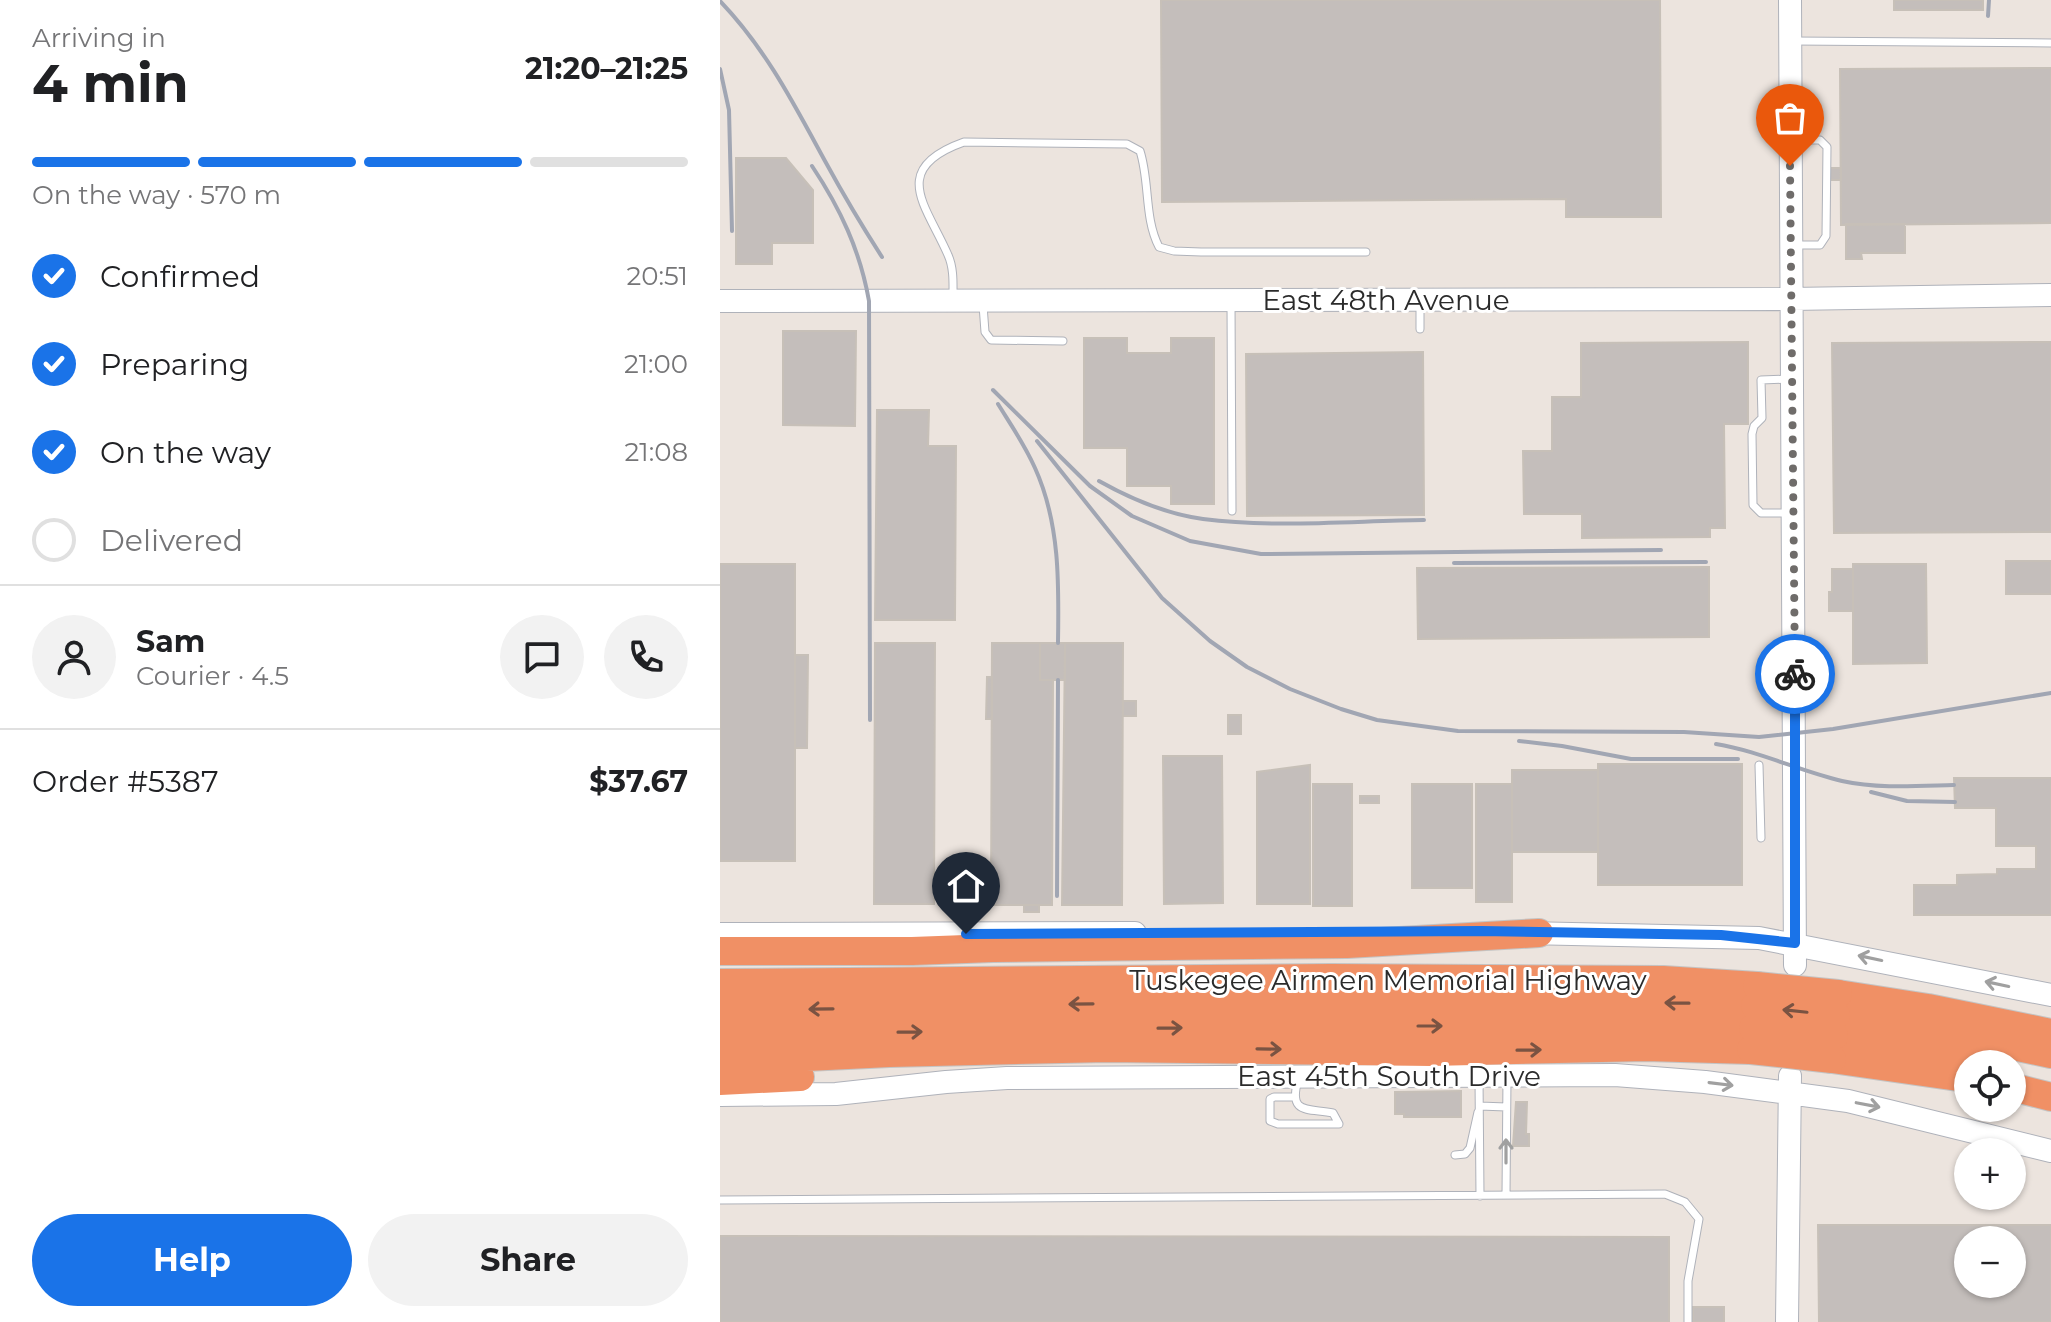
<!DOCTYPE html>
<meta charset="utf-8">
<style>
:root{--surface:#fff;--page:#f2f2f2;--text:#202124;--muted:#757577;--line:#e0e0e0;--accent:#1a73e8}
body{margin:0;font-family:Montserrat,sans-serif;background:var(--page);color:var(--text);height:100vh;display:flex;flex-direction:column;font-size:30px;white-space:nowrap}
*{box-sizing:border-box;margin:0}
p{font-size:26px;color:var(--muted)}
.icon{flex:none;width:44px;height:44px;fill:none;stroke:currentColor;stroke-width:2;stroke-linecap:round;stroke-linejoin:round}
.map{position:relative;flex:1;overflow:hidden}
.sheet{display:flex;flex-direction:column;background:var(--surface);width:720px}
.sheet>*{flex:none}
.controls{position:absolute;left:1234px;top:1050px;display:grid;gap:16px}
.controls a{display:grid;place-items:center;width:72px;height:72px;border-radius:50%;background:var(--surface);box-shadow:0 2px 6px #0004;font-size:40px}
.pin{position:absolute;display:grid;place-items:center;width:68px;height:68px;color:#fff;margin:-82px -34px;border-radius:50% 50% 50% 0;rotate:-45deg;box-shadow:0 0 8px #0007}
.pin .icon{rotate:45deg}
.courier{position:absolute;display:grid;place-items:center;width:80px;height:80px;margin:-40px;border:6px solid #1a73e8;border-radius:50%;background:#fff;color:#222;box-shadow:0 2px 10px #0007}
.head em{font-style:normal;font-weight:700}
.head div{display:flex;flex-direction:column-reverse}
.head{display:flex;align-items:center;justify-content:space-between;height:136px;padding:0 32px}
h1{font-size:52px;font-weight:700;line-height:60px}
.bar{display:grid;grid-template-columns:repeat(4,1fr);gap:12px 8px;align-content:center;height:96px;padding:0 32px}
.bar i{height:10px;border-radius:6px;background:var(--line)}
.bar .current{background:var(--accent)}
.bar p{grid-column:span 4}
.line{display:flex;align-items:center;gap:20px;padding:0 32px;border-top:2px solid var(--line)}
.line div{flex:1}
.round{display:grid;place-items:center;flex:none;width:84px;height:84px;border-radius:42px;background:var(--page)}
ol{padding:0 32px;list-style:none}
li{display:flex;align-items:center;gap:24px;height:88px}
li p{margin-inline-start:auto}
li .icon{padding:8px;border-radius:50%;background:var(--accent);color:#fff;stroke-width:4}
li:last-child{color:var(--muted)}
li i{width:44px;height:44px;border:4px solid var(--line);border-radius:50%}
.button{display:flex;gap:16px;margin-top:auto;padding:16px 32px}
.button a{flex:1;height:92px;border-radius:48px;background:var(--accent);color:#fff;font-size:32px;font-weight:700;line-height:92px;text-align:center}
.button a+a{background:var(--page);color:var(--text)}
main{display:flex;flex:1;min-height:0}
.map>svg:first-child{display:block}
.building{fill:#c4bebb;stroke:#c7c0b8;stroke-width:2;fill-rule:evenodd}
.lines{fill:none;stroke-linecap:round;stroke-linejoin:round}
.lane-casing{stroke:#afb2ba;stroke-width:9}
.secondary-casing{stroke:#afb2ba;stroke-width:24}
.highway-casing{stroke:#c4c4c4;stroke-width:30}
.lane{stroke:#fff;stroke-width:7}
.secondary{stroke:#fff;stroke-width:22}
.highway{stroke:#f09065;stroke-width:28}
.rail{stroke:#a1a6b3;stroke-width:4}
.highway-bridge-casing{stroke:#c4c4c4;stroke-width:30;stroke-linecap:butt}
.highway-bridge{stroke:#f09065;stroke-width:28}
.oneway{stroke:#a0a0a0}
.oneway2{stroke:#7a5342}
.done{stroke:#6f6c6a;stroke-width:8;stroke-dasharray:0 14.4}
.route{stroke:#1a73e8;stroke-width:10}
.labels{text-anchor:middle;stroke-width:6;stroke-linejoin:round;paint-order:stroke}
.street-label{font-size:28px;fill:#2b2b2b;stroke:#fff}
</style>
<main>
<section class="sheet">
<div class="head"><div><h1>4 min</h1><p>Arriving in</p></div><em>21:20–21:25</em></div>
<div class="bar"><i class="current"></i><i class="current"></i><i class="current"></i><i></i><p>On the way · 570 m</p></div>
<ol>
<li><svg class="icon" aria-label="check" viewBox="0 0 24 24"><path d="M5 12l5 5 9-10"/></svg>Confirmed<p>20:51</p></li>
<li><svg class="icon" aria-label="check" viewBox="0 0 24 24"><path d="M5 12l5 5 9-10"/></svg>Preparing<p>21:00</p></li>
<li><svg class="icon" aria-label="check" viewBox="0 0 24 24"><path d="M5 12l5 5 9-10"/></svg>On the way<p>21:08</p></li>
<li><i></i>Delivered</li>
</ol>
<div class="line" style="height:144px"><a class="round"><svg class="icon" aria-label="person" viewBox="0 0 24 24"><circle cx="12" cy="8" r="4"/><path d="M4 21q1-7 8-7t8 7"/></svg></a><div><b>Sam</b><p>Courier · 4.5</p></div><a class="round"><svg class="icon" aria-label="chat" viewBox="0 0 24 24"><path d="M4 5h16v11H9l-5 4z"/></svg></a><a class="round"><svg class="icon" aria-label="phone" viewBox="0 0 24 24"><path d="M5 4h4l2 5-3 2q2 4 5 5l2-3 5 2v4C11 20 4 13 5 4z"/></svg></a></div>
<div class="line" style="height:104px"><div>Order #5387</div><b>$37.67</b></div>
<div class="button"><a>Help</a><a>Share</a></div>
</section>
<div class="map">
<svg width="1331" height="1322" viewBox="0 0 1331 1322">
<rect width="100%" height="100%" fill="#ece4de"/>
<path class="building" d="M441,0H940L941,217H846V199L442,202Z
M1174,0H1263V10H1174Z
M1331,68V223L1121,225L1120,69Z
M16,158H66L93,190V243H52V264H16Z
M1108,168H1121V180H1108Z
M1126,224H1185V253H1141L1142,259H1126Z
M63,331H136L135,426L63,425Z
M364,338H407V353H451V338H494V504H451V486H407V448H364Z
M1028,342V424H1004L1005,528H990V537L862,538V514H804L803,451H832V397H861V343Z
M1331,342V532L1114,533L1112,343Z
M703,352L704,515L527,516L526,354Z
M157,410H209L208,446H236L235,620H155Z
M1286,561H1331V594H1286Z
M0,564H75V861H0Z
M1133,564H1206L1207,663L1133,664Z
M989,567V637L698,639L697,568Z
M1112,569H1133V611H1109V592H1112Z
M155,643H215L214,904H154Z
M272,643H320V680H333L332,905H271Z
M320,643H345V680H320Z
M345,643H403L402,905H342Z
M75,655H88L87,748H75Z
M267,677H272V719H266Z
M403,701H416V716H403Z
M508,715H521V734H508Z
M443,756H502L503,903L444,904Z
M878,764H1022V885H878Z
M590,765V904H537V772Z
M792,770H878V852H792Z
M1234,778H1331V915H1194V885H1237V875L1277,874V869H1316V846H1276V808H1235Z
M593,784H632V906H593Z
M692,784H752V888H692Z
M756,784H792V902H756Z
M640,796H659V803H640Z
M304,905H319V912H304Z
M741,1091V1117H684V1114H675V1092Z
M796,1102H807L806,1134H809V1146H793Z
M1098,1225H1331V1322H1099ZM1248,1240H1292V1284H1248Z
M0,1236L949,1237V1322H0Z
M973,1307H1004V1322H973Z"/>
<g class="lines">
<defs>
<path id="lane" d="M1073,41L1331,43
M1074,140H1100L1107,147L1106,236L1100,245H1076
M233,298C233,284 234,268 228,255C207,206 168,169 244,142L407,144L420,151C430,182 424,218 439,247L454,251L481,252H646
M511,302L512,511
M700,302V329
M263,305L265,332L271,340L343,341
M1069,379L1041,380L1042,418L1034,426L1032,434L1033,505L1041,513H1069
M1039,765L1041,838
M759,1078L760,1196
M575,1097H554L550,1099V1121L558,1124H619L613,1113C588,1108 568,1115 578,1080
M760,1106L786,1107
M735,1155L745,1154L750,1148L758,1112
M786,1195L787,1078
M0,1200L945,1194L965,1202L979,1219L968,1281V1322"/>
<path id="secondary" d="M1070,0L1075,965
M0,301L1070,299L1331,295
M805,933L1039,938L1331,995
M0,934L415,933
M0,1095L116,1094L226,1082L287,1078L895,1075L985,1082L1128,1101L1331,1151
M1067,1322L1070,1076"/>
<path id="highway" d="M0,951H192L273,948L627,944L819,933
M0,983L611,978L943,980L1037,986
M1118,994L1208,1008L1331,1033
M0,1009L731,1001H866L1035,1006
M1116,1015L1190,1024L1331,1054
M0,1032L962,1025L1033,1028
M1114,1036L1262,1064
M0,1058L45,1059L169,1053L387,1048L711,1052L926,1047L1031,1050
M1112,1059L1238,1077
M0,1081L80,1077
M1292,1087L1331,1097"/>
</defs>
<use href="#lane" class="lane-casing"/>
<use href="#secondary" class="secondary-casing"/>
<use href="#highway" class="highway-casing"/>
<use href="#lane" class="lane"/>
<use href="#secondary" class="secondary"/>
<use href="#highway" class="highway"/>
<path class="rail" d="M0,1C46,49 74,104 105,161C123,194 142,226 162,257
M1268,16L1269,0
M0,69L9,110L12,231
M92,166C120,208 140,250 149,301L150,720
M273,390L370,486L412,516L470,541L541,554L941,550
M278,404C291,425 305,445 315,468C340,523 339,584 338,643
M317,441L442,598L490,641L527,667L570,689L621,709L657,720L738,731L964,732L1039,737L1113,729L1331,693
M379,481C411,499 446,514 483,519C555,528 631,521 704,520
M734,563L986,562
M799,741L842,746L911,759H1018
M996,744C1039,751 1079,771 1122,781C1158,789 1197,786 1234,785
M1151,792L1187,801L1235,802
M337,896L338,680"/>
<defs>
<path id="highway-bridge" d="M1037,986L1118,994
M1035,1006L1116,1015
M1033,1028L1114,1036
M1031,1050L1112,1059"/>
</defs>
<use href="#highway-bridge" class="highway-bridge-casing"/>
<use href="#highway-bridge" class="highway-bridge"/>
</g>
<defs><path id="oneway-shaft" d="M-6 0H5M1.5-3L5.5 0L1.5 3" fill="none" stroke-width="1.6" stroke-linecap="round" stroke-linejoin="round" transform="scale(2)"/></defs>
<g class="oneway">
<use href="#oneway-shaft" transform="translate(1150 958) rotate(-168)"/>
<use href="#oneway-shaft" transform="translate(1277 984) rotate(-168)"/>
<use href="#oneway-shaft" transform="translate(1001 1084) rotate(7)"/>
<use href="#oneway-shaft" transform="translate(1148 1105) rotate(11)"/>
<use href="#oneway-shaft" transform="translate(786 1151) rotate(-90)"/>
</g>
<g class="oneway2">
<use href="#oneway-shaft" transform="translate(957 1003) rotate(-179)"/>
<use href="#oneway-shaft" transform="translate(361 1004) rotate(179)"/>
<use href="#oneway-shaft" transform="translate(101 1009) rotate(179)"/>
<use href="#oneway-shaft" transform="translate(1075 1011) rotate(-174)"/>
<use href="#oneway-shaft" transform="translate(710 1026)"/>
<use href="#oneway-shaft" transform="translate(450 1028) rotate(-1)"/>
<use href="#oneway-shaft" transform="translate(190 1032) rotate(-1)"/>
<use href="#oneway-shaft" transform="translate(549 1049) rotate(1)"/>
<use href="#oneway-shaft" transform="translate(809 1050) rotate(-1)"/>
</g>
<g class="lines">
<path class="done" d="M1070,166L1075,674"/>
<path class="route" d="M246,934L761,931L1001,935L1075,943V674"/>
</g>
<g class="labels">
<g class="street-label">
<text x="666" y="310">East 48th Avenue</text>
<text x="668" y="990">Tuskegee Airmen Memorial Highway</text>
<text x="669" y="1086">East 45th South Drive</text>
</g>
</g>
</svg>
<div class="controls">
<a><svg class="icon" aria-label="locate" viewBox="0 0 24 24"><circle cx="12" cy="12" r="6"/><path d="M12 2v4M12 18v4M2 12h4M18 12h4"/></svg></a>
<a>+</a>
<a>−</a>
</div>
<div class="pin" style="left:1070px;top:166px;background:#ea580c"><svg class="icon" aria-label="bag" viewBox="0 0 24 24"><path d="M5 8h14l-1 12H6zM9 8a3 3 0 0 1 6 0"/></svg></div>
<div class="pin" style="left:246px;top:934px;background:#1f2937"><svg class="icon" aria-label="home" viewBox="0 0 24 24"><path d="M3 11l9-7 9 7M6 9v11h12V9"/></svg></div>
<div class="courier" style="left:1075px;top:674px"><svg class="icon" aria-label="bike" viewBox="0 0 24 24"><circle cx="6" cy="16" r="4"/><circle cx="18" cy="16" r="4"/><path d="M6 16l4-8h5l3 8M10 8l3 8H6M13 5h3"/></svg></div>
</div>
</main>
